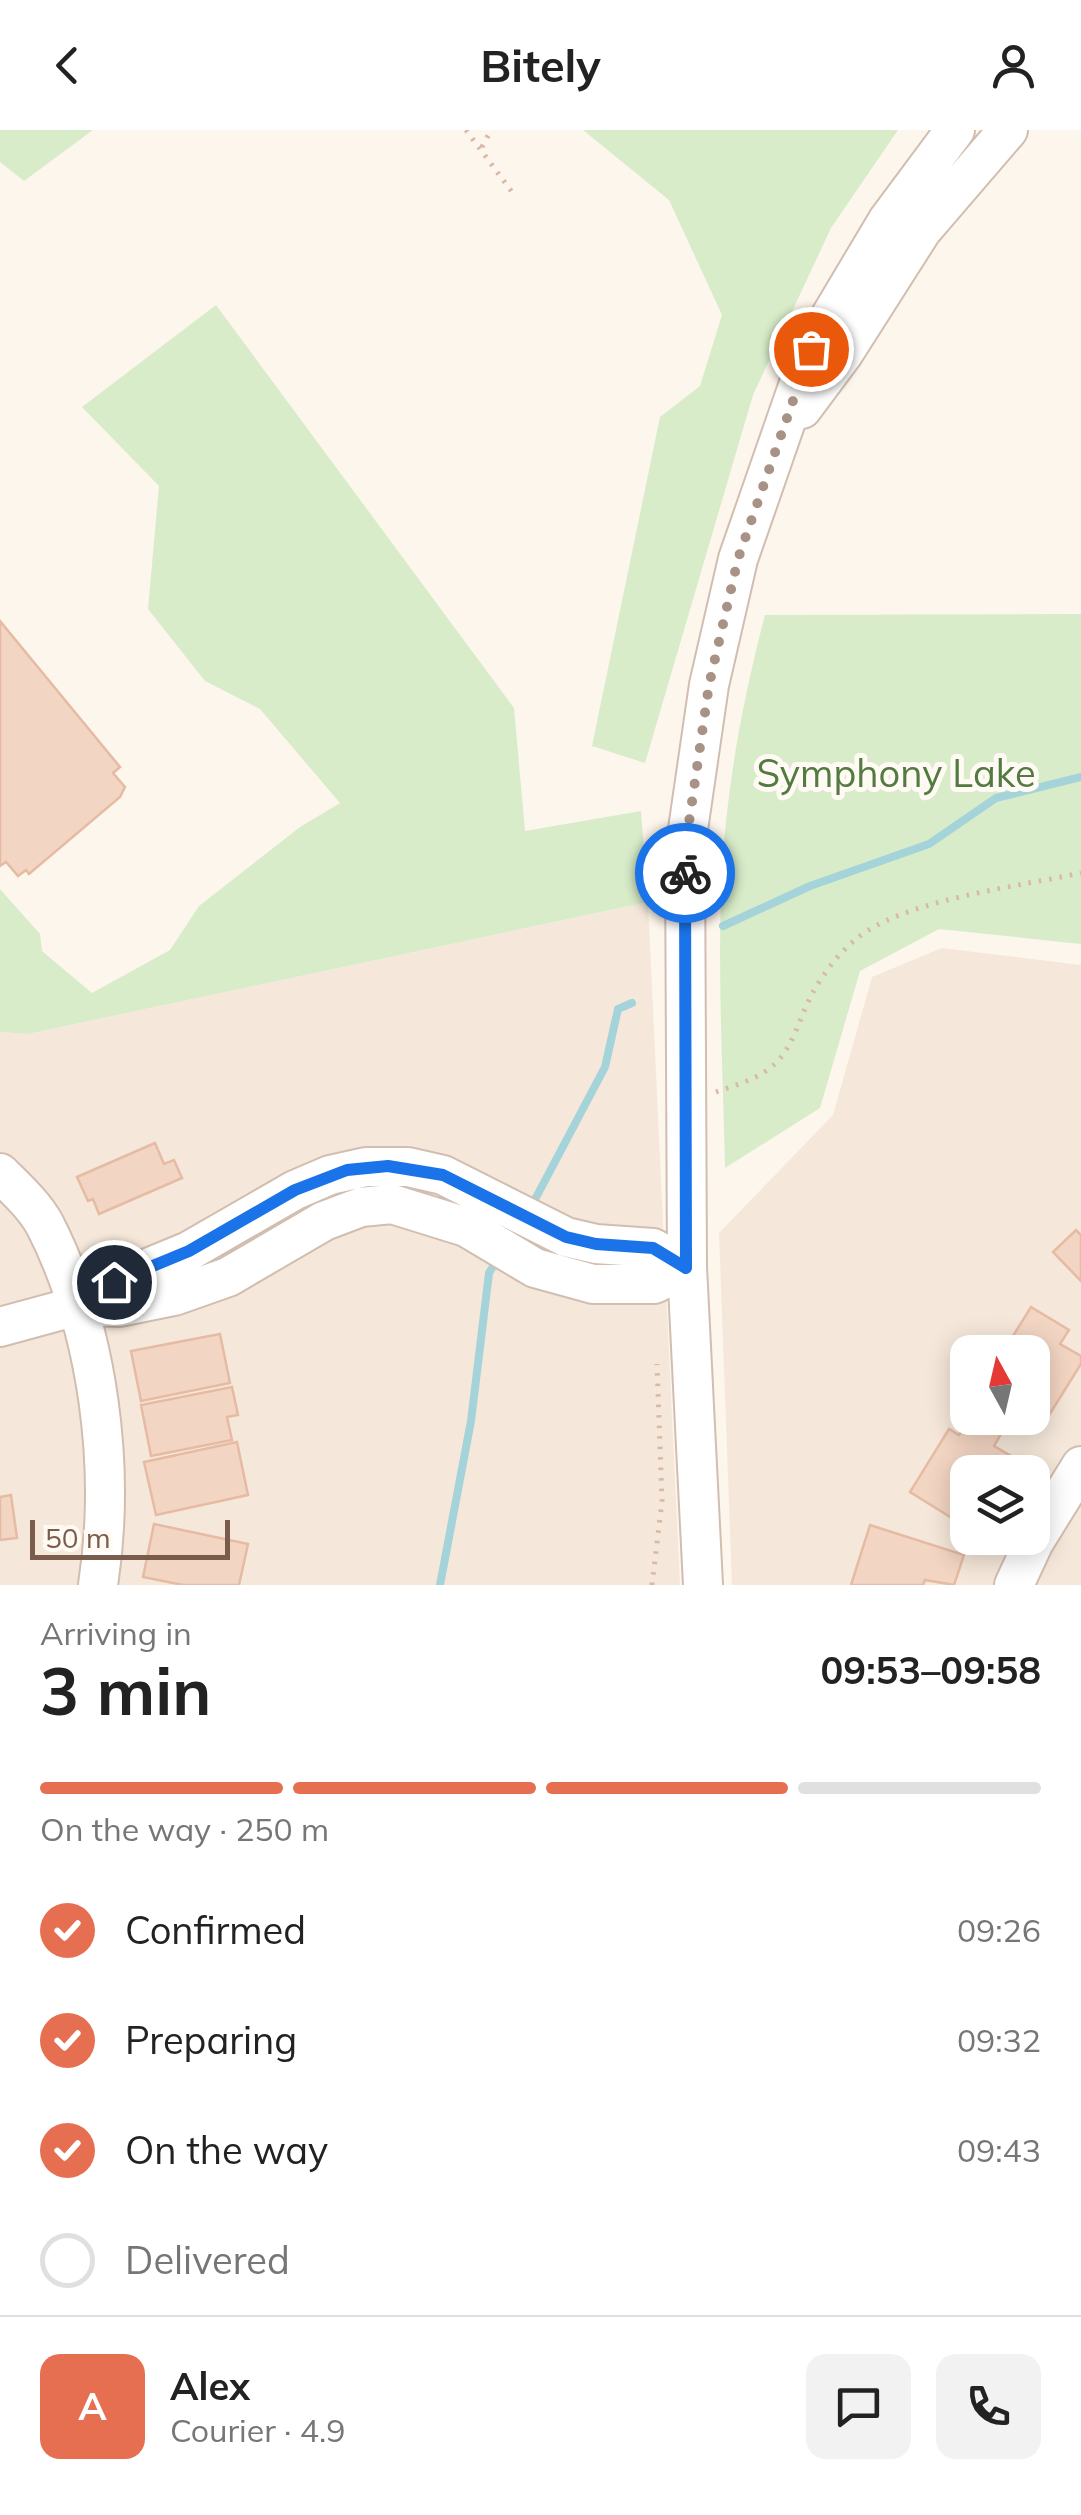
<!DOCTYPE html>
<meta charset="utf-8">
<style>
:root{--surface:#fff;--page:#f2f2f2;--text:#222;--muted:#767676;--line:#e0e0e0;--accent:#e76f51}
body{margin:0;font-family:Mulish,sans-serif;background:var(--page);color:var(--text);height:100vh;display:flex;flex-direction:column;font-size:38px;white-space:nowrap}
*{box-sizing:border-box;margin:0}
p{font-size:32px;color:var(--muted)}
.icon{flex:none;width:55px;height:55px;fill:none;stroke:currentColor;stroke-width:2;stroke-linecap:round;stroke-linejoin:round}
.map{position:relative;height:1455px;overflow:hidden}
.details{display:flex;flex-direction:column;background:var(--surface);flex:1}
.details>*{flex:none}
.needle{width:65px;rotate:352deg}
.buttons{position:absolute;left:950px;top:1205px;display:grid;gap:20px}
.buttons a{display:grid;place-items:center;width:100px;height:100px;border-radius:20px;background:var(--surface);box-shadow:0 5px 25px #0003;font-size:50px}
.scale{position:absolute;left:30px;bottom:25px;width:200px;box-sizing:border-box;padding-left:10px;border:5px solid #7a5c4d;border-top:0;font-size:28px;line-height:35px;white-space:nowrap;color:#7a5c4d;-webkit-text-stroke:8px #fffaf3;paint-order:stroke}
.pin{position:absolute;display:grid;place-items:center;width:85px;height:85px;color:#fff;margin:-42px;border:5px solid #fff;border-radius:50%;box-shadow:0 2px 10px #0007}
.courier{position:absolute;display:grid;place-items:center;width:100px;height:100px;margin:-50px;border:8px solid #1a73e8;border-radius:50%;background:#fff;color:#222;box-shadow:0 2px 12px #0007}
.headline em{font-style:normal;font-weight:700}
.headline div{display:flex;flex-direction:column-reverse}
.headline{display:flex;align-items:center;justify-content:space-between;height:170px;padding:0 40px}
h1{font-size:65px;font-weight:700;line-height:75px}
.bar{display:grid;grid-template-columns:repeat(4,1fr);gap:15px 10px;align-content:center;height:120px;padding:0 40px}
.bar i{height:12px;border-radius:8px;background:var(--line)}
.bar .selected{background:var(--accent)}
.bar p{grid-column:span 4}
.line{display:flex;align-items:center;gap:25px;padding:0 40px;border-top:2px solid var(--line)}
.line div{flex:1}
.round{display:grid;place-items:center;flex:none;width:105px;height:105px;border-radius:20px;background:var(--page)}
ol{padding:0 40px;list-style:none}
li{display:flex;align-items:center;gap:30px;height:110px}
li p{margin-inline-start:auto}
li .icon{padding:10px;border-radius:50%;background:var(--accent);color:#fff;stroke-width:4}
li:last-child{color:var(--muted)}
li i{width:55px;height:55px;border:5px solid var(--line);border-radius:50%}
header{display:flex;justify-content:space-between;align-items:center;height:130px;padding:0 40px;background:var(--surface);font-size:45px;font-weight:700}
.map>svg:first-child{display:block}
.residential{fill:#f5e8da;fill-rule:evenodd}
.green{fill:#d8ecc9}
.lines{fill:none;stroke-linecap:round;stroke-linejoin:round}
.stream{stroke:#a5d3da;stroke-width:8}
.building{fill:#f3d5c3;stroke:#e6bba3;stroke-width:2.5}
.minor-casing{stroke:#d1beb0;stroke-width:42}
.path{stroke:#d9b8a5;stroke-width:5;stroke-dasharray:2.5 8;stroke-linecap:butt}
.minor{stroke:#fff;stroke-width:38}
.done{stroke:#a89285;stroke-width:10;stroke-dasharray:0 18}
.route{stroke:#1a73e8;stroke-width:12}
.labels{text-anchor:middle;stroke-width:10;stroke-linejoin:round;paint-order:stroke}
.park-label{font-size:38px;fill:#537a41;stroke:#fffaf3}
</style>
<header><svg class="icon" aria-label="back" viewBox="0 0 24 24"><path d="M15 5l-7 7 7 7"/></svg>Bitely<svg class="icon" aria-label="person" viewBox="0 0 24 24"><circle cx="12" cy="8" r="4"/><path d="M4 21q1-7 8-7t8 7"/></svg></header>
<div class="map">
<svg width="1081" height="1455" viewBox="0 0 1081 1455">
<rect width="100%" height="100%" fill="#fdf6ec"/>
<path class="residential" d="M648,772L680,1455H0V902L28,904Z
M942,818L1081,835V1455H732L719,1103L833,985L872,847ZM968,1222H1032V1288H968ZM968,1342H1032V1408H968Z"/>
<path class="green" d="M0,0H93L24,51L0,32Z
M583,0H898L831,98L753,265L645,633L592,616L660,287L700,256L722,185L669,70Z
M216,175L514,578L525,701L641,681L648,772L28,904L0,902V759L40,804L42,821L92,863L170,820L199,776L300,697L340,673L260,579L205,551L148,479L159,356L82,277Z
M1081,484V814L939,799L860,841L820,978L725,1038C723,939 717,840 722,741C727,654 743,569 765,485Z"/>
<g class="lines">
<path class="stream" d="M723,796L810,756L929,714L996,668L1081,647
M531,1077L605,937L618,879L632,873
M440,1455L471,1291L489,1143L497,1130"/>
</g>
<path class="building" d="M0,491L120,637L113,643L125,657L120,667L29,744L26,740L18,746L6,732L0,736Z
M155,1013L164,1034L174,1030L182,1048L99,1084L93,1069L88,1071L77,1047Z
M1076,1100L1081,1105V1151L1053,1122Z
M1031,1177L1069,1200L1060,1214L1081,1226V1234L1041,1298L1024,1288H1032V1222H1003Z
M220,1204L230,1253L141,1271L131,1221Z
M232,1257L238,1285L227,1287L232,1310L151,1326L141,1275Z
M970,1288L1001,1304L994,1316L1018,1330L1010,1342H968V1398L910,1362L949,1299L959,1305Z
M237,1312L248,1365L156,1385L144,1332Z
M11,1365L17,1408L0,1410V1367Z
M154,1394L248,1414L239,1455H183L143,1447Z
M870,1395L964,1425L954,1455L925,1450L923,1455H851Z"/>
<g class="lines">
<defs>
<path id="minor" d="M802,279L843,224L922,100L1008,0
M0,1043C16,1059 34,1075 45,1095C99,1201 116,1339 98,1455
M77,1176L120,1177L174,1166L228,1147L324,1091L361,1077L392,1074L466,1097L535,1138L593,1154H654L687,1137
M0,1197L77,1176L114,1152L189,1121L295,1060L330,1045L366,1037H408L443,1045L566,1107L596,1114L653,1118L687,1137
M703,1455L687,1137L685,720L709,555L738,429L811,219L888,90L955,0
M1014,1455L1034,1412L1081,1336"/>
</defs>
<use href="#minor" class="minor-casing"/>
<path class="path" d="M466,0L512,62
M482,17L491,0
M716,962C733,956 751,951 766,941C793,923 798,890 812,864C823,844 838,824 855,810C900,770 1021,756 1081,743
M652,1455L662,1371L657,1234"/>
<use href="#minor" class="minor"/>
</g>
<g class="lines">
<path class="done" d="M685,743V720L709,555L738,429L811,219"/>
<path class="route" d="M114,1152L189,1121L295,1060L347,1040L388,1036L443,1045L566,1107L596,1114L653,1118L686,1138L685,743"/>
</g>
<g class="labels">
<g class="park-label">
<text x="896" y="657">Symphony Lake</text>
</g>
</g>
</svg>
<div class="buttons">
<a><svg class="needle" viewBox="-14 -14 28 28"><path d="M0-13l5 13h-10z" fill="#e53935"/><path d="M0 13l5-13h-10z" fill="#767676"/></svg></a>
<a><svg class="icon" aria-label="layers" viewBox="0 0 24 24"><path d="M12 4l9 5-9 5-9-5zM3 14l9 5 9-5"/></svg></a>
</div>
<div class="scale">50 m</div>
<div class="pin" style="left:811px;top:219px;background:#ea580c"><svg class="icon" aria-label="bag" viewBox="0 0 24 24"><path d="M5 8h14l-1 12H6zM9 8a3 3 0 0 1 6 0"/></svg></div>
<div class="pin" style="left:114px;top:1152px;background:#1f2937"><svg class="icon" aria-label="home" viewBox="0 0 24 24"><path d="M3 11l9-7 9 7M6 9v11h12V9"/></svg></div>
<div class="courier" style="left:685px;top:743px"><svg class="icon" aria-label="bike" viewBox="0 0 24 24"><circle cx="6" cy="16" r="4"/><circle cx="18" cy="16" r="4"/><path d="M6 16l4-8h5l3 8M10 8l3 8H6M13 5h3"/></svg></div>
</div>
<section class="details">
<div class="headline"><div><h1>3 min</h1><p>Arriving in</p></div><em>09:53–09:58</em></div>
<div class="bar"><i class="selected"></i><i class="selected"></i><i class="selected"></i><i></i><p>On the way · 250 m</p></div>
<ol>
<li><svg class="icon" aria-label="check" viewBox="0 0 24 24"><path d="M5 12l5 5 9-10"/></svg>Confirmed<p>09:26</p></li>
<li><svg class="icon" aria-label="check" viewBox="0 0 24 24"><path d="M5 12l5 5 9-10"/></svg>Preparing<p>09:32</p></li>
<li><svg class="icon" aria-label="check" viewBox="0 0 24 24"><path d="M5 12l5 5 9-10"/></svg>On the way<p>09:43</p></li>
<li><i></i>Delivered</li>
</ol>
<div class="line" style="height:180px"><b class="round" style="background:var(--accent);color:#fff">A</b><div><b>Alex</b><p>Courier · 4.9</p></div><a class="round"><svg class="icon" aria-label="chat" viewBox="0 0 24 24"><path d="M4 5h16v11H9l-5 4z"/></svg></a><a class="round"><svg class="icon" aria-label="phone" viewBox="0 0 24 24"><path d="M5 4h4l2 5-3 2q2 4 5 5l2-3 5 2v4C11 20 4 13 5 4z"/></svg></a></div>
</section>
